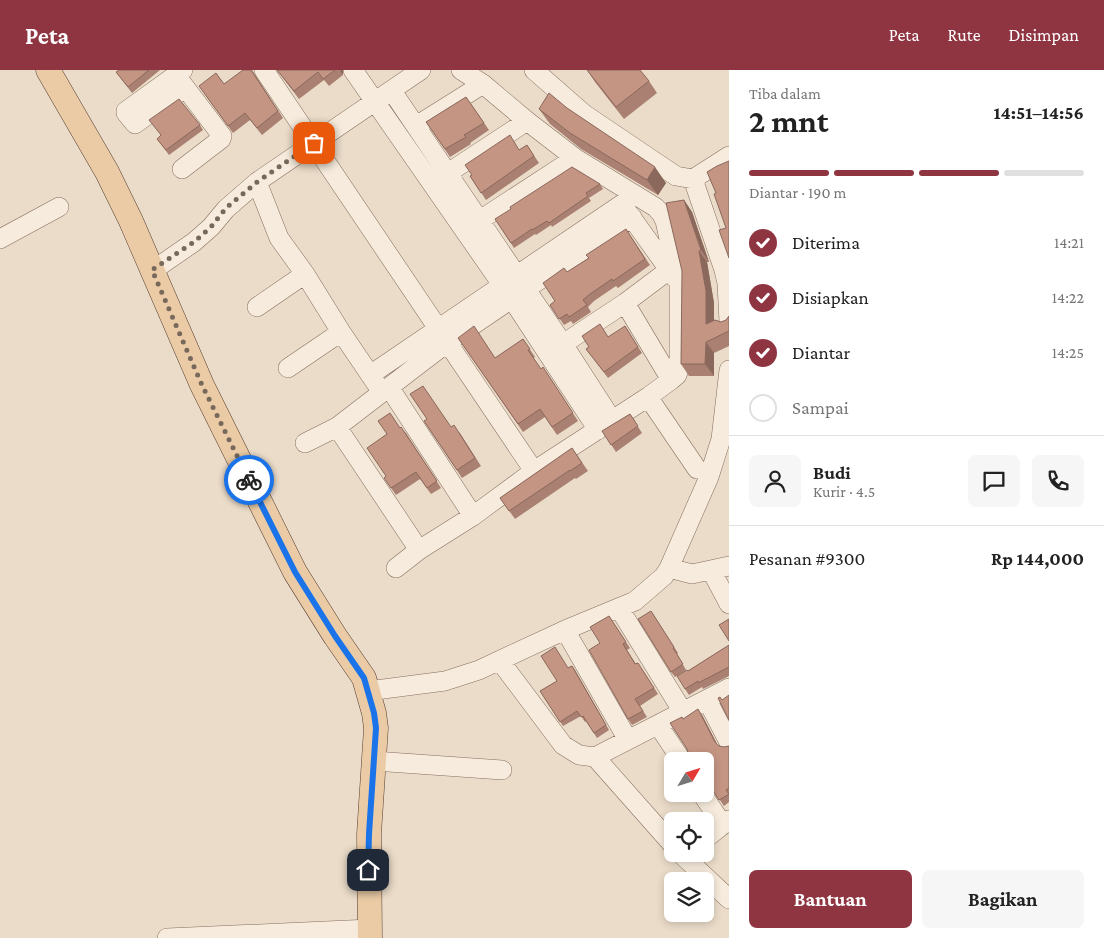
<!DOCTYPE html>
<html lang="id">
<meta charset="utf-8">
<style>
:root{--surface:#fff;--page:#f6f6f6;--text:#222;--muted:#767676;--line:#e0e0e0;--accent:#8f3542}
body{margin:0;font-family:"Crimson Pro",serif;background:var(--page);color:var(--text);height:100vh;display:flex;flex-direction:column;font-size:19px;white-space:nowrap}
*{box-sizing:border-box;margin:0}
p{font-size:16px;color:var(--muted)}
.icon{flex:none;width:28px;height:28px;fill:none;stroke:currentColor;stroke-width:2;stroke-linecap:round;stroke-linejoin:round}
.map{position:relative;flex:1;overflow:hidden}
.sheet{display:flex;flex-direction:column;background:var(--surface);width:375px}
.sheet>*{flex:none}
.needle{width:32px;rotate:52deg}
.tools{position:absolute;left:664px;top:682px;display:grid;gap:10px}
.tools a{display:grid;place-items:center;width:50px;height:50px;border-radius:8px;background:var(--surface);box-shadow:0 2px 8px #0003;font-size:25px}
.pin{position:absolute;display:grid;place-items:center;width:42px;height:42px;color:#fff;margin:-21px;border-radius:10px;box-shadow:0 2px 8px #0006}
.courier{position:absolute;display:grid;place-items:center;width:50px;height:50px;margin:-25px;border:4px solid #1a73e8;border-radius:50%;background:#fff;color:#222;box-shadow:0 1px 6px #0007}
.headline em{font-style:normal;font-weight:700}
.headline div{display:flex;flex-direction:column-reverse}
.headline{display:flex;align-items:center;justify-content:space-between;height:85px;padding:0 20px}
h1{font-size:32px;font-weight:700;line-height:38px}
.bar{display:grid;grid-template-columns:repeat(4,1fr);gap:8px 5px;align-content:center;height:60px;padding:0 20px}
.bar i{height:6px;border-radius:4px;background:var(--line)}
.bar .selected{background:var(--accent)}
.bar p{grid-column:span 4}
.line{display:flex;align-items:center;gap:12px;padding:0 20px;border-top:1px solid var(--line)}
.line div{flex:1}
.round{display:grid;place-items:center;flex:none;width:52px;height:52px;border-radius:8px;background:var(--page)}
ol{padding:0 20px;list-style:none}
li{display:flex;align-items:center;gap:15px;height:55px}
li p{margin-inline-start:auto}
li .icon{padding:5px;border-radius:50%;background:var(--accent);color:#fff;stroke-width:4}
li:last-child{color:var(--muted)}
li i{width:28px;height:28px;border:2px solid var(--line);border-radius:50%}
.primary-button{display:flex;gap:10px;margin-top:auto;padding:10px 20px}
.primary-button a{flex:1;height:58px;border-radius:8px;background:var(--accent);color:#fff;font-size:20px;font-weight:700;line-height:58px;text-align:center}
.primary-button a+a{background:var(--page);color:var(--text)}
header{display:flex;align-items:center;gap:30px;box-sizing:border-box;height:70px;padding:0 25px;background:var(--accent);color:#fff}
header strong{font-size:24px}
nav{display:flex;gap:28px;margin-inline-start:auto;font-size:18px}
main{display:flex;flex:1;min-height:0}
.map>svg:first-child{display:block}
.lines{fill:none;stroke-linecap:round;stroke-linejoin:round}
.minor-casing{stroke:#866e5f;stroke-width:20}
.major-casing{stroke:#543e33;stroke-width:25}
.minor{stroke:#f6ebdc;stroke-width:19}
.major{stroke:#eacba5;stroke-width:24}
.wall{fill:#a98071}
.shaded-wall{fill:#8a685c}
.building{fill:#c59583;stroke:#8a685c}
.done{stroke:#77685c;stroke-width:5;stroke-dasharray:0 9}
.route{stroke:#1a73e8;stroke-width:6}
</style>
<header>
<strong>Peta</strong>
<nav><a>Peta</a><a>Rute</a><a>Disimpan</a></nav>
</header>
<main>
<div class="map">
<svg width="729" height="868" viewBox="0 0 729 868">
<rect width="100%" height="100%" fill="#ebdcc9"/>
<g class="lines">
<defs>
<path id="minor" d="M183,0L126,41V43L135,54L185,18
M264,0L534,401
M353,0L512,229L598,360
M461,0L483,14L527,51L575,88L655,137L661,143L665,151L679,213V299L677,305L671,310L648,327L534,401L473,446L419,480L337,357L448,272L632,147
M534,0L584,44L676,106L693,109L729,86
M178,8L222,66L221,69L182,99
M392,21L563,274L612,350
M416,56L483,14
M448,103L527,51
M693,109L724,200L727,213L729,252
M257,112L279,168L305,204L341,262L377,315
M624,137L675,208
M480,150L575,88
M0,169L59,137
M152,201L194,172L211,157L226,139L257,112L421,0
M625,233L671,310
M257,237L305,204
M563,274L625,233L669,200
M288,298L341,262
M370,305L622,134
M389,317L473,446
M648,327L697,399
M305,373L337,357
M396,498L419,480
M669,498L692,504L729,496
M711,500L729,534
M619,538L683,642
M565,560L628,670
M500,591L563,675L579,685L595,687L729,618
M368,621L445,611L479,600L565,560L635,531L664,506L669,498L709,407L721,369L729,300
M707,630L729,672
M658,655L682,691
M595,687L672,774
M374,691L502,700
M702,724L723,755
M705,769L729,750
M681,784L729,829
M167,868L370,859"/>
<path id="major" d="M48,0L107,102L131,151L202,315L295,502L335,566L364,608L374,643L376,658L369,764L370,868"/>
</defs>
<use href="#minor" class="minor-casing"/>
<use href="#major" class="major-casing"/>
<use href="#minor" class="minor"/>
<use href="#major" class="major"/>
</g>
<path class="wall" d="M119,0H160L132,23L116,2Z
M252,0L283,48L262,65L250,50L233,63L199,16L224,14Z
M277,0H343V5L329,16L324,10L299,29Z
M587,0L649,11L657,23L624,49L595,12Z
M466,27L489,60L470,73L471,74L450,87L426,52Z
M567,38L666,113L658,125L581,79L550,54L539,39Z
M200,55L203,60L169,85L157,69Z
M527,75L539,93L486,130L470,106L520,80Z
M600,114L603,119L589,128L591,131L552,157L551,155L536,165L535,164L514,178L495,149Z
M684,130L692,142L709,192H707L714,233V250L721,252L726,250L729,246V276L714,283V306H689L681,294Z
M626,159L650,195L618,218L616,216L594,231L588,237L591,242L573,254L571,251L564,255L550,235L555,231L567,202L589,188Z
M625,256L642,283L608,308L586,279L609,267Z
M458,268L495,288L523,269L535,287L533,288L541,299L548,305L578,351L557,365L545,347L523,362Z
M630,344L642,363L616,382L602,361Z
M424,351L451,357L460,363L481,396L462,408Z
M400,358L406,363L441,418L431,424L420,409L396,425L391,418L386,406Z
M572,378L588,401L576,409L575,408L515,449L500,428Z
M651,541L678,583L677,584L686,600L675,607L671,602Z
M609,546L630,578L627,580L636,594L642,599L658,624L640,636L647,647L632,655L628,649L600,573Z
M729,575V606L703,619L702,617L689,625L685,619L688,601Z
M572,596L609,660L597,668L586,651L585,652L581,646L563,656L540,621L557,611L569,597Z
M702,645L717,674L719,676L724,677L729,676V732L724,736L711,717L705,714V691L689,685L683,649Z"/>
<path class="shaded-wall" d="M340,0H343V5Z
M655,97L666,113L658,125L647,110Z
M684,130L692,142L709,192L701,180Z
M699,181L707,192L714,233V266L706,254Z
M706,272L714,283V306L705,294Z
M572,596L575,600L609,660L606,655Z
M698,639L702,645L719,678L715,672Z"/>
<path class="building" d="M119,0H149L128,17L116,2Z
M243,0H251L278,41L257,58L245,43L228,56L199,16L216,3L224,14Z
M277,0H335L323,9L318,2L294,21Z
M587,0H640L649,11L616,37Z
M549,23L567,38L655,97L647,110L570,63L539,39Z
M466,27L484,53L464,65L466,67L445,79L426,52Z
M179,29L200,55L166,80L157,69L161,65L149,50Z
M510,65L519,80L527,75L534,86L481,123L470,106L472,105L465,95Z
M729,91V188L719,160L726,158L714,124L716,123L707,102L717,96Z
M572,97L600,114L586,123L588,126L549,153L547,151L532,160V159L511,173L495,149L511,139L510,137Z
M684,130L701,180L699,181L706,221V254L715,250L721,252L726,250L729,246V261L706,272L705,294H681L682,201L666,133Z
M626,159L645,189L613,211L612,209L590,224L583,230L587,235L569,247L567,244L559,249L550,235L555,231L543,213L564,198L567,202L589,188L586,185Z
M600,254L608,267L625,256L638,277L604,302L586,279L589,277L582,266Z
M474,256L495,288L523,269L530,279L528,280L541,299L543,297L573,343L552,357L540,339L518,354L458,268Z
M423,316L451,357L454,355L475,388L457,400L424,351L427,349L410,324Z
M390,343L400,358L401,357L437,411L427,418L416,402L391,418L384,408L386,406L367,378L387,364L378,351Z
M630,344L638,356L611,375L602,361Z
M572,378L582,393L570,401V400L509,441L500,428Z
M651,541L674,577L673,578L683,594L671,602L638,549Z
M609,546L626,572L623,574L635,594L638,593L654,618L635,629L643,641L628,649L589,580L600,573L590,557Z
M729,549V571L719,555Z
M729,575V597L698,613V611L685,619L677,606L687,600L688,601Z
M555,577L568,598L572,596L606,655L594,663L583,646L581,647L577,641L560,652L540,621L557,611L541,586Z
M729,625V650L718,628L720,627L722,630Z
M698,639L715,672L719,676L724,677L729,676V718L726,720L729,724L719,730L707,711L705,710V691H688V690L689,685L687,679L670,653L682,647L683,649Z"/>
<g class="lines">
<path class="done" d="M249,410L202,315L152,200L194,172L211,157L226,138L257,112L314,73"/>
<path class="route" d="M249,410L295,502L335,566L364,608L374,643L376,658L369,764L368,800"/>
</g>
</svg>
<div class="tools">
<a><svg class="needle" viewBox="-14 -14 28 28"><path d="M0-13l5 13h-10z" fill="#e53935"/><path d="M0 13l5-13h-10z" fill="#767676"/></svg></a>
<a><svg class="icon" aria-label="locate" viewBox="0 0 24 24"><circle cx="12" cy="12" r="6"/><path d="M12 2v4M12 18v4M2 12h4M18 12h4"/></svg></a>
<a><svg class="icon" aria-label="layers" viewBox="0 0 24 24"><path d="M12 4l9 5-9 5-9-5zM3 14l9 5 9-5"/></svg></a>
</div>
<div class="pin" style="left:314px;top:73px;background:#ea580c"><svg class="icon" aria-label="bag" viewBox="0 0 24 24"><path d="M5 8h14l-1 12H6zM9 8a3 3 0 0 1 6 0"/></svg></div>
<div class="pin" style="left:368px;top:800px;background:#1f2937"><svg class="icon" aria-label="home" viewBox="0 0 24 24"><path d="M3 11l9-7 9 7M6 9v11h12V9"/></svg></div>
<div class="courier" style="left:249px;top:410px"><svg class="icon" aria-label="bike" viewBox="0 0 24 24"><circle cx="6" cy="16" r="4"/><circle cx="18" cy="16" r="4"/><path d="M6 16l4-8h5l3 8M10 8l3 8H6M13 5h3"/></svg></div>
</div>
<section class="sheet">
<div class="headline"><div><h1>2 mnt</h1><p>Tiba dalam</p></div><em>14:51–14:56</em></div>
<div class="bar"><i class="selected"></i><i class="selected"></i><i class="selected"></i><i></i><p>Diantar · 190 m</p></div>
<ol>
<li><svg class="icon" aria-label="check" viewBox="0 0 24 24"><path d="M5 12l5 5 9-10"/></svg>Diterima<p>14:21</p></li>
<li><svg class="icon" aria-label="check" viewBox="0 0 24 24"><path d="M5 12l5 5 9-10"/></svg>Disiapkan<p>14:22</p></li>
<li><svg class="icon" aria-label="check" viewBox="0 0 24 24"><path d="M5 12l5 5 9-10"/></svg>Diantar<p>14:25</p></li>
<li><i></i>Sampai</li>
</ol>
<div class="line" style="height:90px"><a class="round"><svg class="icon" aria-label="person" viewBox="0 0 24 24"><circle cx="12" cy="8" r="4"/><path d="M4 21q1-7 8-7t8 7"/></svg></a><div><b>Budi</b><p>Kurir · 4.5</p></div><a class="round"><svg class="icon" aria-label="chat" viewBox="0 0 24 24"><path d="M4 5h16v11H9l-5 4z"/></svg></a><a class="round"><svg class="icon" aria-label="phone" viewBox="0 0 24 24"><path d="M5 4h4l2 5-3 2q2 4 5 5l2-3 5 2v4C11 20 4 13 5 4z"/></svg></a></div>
<div class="line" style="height:65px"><div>Pesanan #9300</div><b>Rp 144,000</b></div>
<div class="primary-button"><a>Bantuan</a><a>Bagikan</a></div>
</section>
</main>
